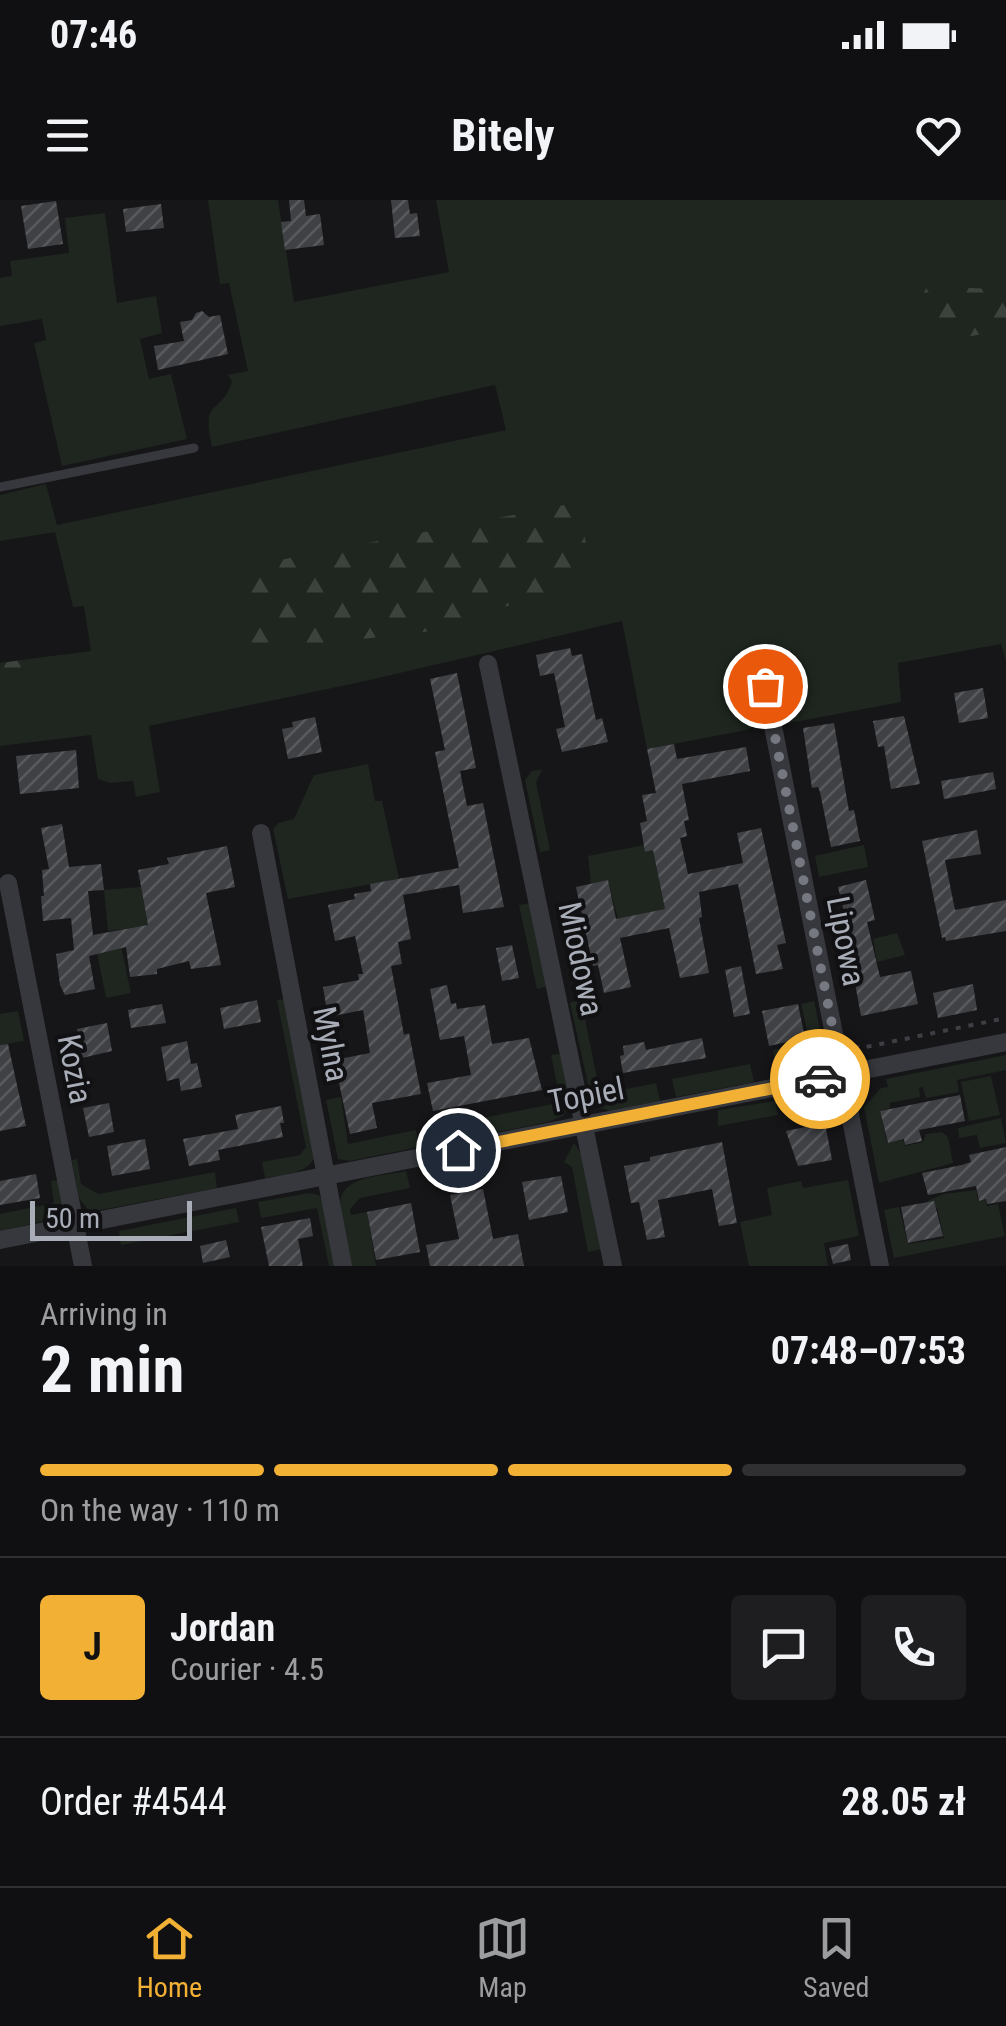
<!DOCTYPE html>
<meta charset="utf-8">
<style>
:root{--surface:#101012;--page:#1e1e20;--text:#f1f3f6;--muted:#9c9d9f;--line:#303032;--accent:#f2b134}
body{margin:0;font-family:"Roboto Condensed",sans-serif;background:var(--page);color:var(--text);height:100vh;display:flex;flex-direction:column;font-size:38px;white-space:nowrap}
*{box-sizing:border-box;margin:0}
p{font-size:32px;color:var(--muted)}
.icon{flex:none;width:55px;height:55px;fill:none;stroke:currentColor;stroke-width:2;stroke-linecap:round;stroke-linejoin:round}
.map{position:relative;height:1066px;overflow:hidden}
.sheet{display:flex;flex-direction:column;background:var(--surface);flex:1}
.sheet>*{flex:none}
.scale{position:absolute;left:30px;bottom:25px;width:162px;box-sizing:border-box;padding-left:10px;border:5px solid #a8adb8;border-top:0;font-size:28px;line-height:35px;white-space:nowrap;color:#a8adb8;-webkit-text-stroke:8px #111113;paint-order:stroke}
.pin{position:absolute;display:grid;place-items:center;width:85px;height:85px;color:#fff;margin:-42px;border:5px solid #fff;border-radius:50%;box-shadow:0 2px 10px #0007}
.courier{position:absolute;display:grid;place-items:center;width:100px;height:100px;margin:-50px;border:8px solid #f2b134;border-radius:50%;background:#fff;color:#222;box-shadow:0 2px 12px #0007}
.summary em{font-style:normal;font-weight:700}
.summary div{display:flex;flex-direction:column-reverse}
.summary{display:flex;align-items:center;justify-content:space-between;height:170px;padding:0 40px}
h1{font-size:65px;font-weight:700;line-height:75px}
.bar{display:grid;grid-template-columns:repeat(4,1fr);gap:15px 10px;align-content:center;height:120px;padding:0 40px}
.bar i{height:12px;border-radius:8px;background:var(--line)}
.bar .active{background:var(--accent)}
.bar p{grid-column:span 4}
.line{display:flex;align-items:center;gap:25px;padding:0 40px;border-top:2px solid var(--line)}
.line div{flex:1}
.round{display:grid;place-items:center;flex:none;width:105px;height:105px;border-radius:10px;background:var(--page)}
.status{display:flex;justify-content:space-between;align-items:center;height:70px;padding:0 50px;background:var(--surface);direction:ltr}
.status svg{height:28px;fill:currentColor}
header{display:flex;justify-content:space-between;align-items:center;height:130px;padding:0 40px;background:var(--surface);font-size:45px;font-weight:700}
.dock{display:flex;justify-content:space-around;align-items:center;height:140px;border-top:2px solid var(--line);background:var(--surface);font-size:28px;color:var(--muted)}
.dock a{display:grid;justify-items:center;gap:5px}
.dock .active{color:var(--accent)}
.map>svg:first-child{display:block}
.green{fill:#1e261f}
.forest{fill:url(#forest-firs)}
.building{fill:url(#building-hatch)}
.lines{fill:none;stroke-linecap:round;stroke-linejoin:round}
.path{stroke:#3d3f44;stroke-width:4;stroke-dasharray:5 8;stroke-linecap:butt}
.lane{stroke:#37383d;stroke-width:9}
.street{stroke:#37383d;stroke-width:18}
.done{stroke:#757880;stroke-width:10;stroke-dasharray:0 18}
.route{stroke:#f2b134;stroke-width:12}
.labels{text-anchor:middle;stroke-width:8;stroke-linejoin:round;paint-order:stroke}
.street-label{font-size:32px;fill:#a8adb8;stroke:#111113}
</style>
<div class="status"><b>07:46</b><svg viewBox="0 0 49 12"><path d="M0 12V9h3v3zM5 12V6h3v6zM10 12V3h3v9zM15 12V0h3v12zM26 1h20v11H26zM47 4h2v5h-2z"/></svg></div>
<header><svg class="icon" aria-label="menu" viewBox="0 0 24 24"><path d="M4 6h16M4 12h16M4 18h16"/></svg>Bitely<svg class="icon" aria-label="heart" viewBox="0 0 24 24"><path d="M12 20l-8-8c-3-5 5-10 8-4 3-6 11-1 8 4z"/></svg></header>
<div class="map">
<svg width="1006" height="1066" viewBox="0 0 1006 1066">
<defs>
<pattern id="forest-firs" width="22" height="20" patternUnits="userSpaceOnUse" patternTransform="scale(2.5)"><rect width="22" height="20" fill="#1e261f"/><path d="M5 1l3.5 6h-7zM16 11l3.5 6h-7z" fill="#3c433d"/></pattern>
<pattern id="building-hatch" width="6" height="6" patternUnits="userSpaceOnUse" patternTransform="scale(2.5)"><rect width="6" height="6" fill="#404145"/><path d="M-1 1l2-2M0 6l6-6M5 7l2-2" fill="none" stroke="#595a5e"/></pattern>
</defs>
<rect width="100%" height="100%" fill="#161618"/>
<path class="green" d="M208,0H278L294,102L449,72L436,0H1006V461L1001,444L898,463L901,502L789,523L785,496L788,488C779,473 770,468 752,469L741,478L735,491L743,504L752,502L761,510L763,521L747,530L647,549L622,421L361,482L149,526L160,592L136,597L133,581L110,583L98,579L91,535L0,546V463L91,451L84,406L73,407L55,332L0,341V295L46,284L57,325L506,230L495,185L212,247C201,196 219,218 232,182L228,175L248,171L229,83L220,84Z
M105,13L117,103L156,96L162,133L140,139L149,179L171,174L187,239L62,266L34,143L46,140L42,119L0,126V78L12,76L10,61L69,53L65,18Z
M368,564L375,601H382L399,679L288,699L273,629L278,623L294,619L314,575Z
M542,570L536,582L550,650L540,652L525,580L532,571Z
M644,645L645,652L653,650L665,709L618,719L608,681L591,684L588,656Z
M864,645L868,667L819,677L815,656Z
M141,687L148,726L108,731L104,690Z
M531,703L549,786L537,789L519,705Z
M897,733L905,755L877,762L873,739Z
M121,746L131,793L106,798L96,748Z
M285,799L315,956C307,975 284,974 265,978L262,962L300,955L306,947L277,800Z
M581,799L599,888L607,893L656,883L660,901L610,911L596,906L591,897L570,803Z
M814,801L823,844L818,851L774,860L773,850L810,843L801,804Z
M18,811L24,841L0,845V814Z
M563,853L573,902L563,916L548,922L437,944L435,927L553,904L559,893L551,855Z
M1006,855V870L957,880L959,892L926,898L923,887L919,888L920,897L890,903V908L880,911L887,943L903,940L905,946L923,942L926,934L942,932L948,937L953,963L879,983L864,907L881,888L888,887L886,879Z
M750,864L754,882L676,897L672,879Z
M991,876L1000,915L969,921L961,882Z
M341,897L348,944L416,930L419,947L350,961L338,959L326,900Z
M775,901L778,915L718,926V910Z
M1001,918L1006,943L980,948L977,935L959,938L958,928Z
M574,943L582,955L601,1049L588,1052L572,967L564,962Z
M77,959L81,984L98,994L215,972L217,988L90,1012L79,998L72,960Z
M406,971L410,988L360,998L350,1009L351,1015L367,1012L376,1066H351L340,1002C343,975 384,976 406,971Z
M58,980L63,1005L57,1018L0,1031V1014L54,1003L51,981Z
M848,980L859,1036L824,1043L828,1066H749L740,1022L772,1015L767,988L801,981L803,988Z
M976,990L978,1001L985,1000L987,1006L998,1004L1005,1036L894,1058L884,1010L899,1007L908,1044L944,1038L937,1008L927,1001L944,994Z
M309,993L319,995L324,1005L335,1066H329L317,1008L261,1018L258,1002Z
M236,1008L239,1022L121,1045L119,1031Z"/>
<path class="forest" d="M1006,84V128C982,133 947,147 928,129L919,100L928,86L991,89Z
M585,301L598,306L603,316L583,330L590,360L581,375L568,386L432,431L283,448L253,445L244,439L241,425L249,366Z
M61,455L31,486L0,505V463Z"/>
<path class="building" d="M289,0H304L306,16L320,14L324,45L285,50L281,22L291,21Z
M391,0H408L410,14L417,13L420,36L395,38Z
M56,1L63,44L28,49L21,6Z
M161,4L164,28L126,32L123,9Z
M202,111L209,117L220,115L228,154L158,170L154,146L184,141L180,122L192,120L196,113Z
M570,448L572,456L582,454L596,520L602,518L608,542L562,552L556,529L565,527L554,473L540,476L536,455Z
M457,473L476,568L460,571L467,606L483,603L504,707L463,713L459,685L403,695L411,739L398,742L402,764L391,766L404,835L409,833L421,894L372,903L377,928L350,934L334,860L370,853L363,810L328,817L323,787L359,780L358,774H363L355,736L335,741L328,705L355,699L354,694L371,691L370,684L459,668L435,552L445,550L430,479Z
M983,488L988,518L959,523L954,493Z
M904,516L920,584L891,589L884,546L878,547L873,521Z
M315,517L322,552L288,559L282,529L293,527L292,522Z
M834,523L849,611L854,610L860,641L831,647L820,592L818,587L812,588L803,528Z
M674,544L677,559L746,547L750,571L682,584L689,620L684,621L687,636L680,638L688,674L743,663L737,633L761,628L786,743L777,745L783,769L756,774L738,684L699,692L702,717L699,718L709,773L680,778L669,728L620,738L631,787L604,793L598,765L593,766L576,687L608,680L616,719L665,709L653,650L645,652L640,623L647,621L642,595L656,593L647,549Z
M76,550L79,588L20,594L16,556Z
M993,572L996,589L944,599L941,581Z
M62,624L69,667L101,664L104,690L88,691L93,735L148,725L138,670L169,664L167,658L227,646L235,687L206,693L221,765L191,769L189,761L157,769V774L130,777L126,747L89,756L95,789L65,795L60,785L56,754L74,750L71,718L43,721L41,696H44L42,670L49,669L41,628Z
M977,630L981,654L945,660L955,710L1006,700V731L946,741L945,737L942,738L922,641Z
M866,680L875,720L867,722L880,777L911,771L918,804L861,816L852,767L857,766L838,687Z
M512,745L519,778L502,781L496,748Z
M741,766L750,814L734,817L725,770Z
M973,784L977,810L938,818L933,793Z
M447,785L451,804L456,803L457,809L485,805L492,844L529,838L542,890L433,911L427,883L471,875L464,836L440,840L430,789Z
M257,800L261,822L224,829L220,808Z
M162,804L166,823L131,828L128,810Z
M798,804L805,838L769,846L762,811Z
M107,823L112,851L82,858L77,829Z
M702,838L706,858L623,873L620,856L624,855L623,846L644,842L646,850Z
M187,841L191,864L197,863L202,887L181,891L179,878L167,881L161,847Z
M8,844L26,926L0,931V845Z
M960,895L965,921L919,930L922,941L905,945L904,939L888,943L880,911Z
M109,903L114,932L89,937L83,908Z
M281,906L284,923H280L283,937L218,950L220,960L189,966L183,939L238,929L235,915Z
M825,923L832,960L798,966L786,931Z
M145,939L150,969L112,976L107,946Z
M722,942L737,1023L719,1026L712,989L658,1000L665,1037L647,1040L639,1002L631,1003L624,966L650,961V957Z
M1006,947V1001L987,1004L986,999L979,1001L976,986L928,995L922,973L962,965L971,962L969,955Z
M36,974L40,998L0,1005V981Z
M561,976L568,1012L529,1020L522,982Z
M483,989L493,1039L518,1034L524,1066H430L426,1045L459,1039L450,995Z
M934,1001L943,1036L908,1043L901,1007Z
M411,1003L420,1052L376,1060L367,1012Z
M310,1018L313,1036L298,1039L303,1066H269L261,1027Z
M226,1040L230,1057L203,1063L200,1046Z
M848,1044L851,1060L833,1064L829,1048Z"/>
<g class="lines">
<path class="path" d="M854,846L861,848L1006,818"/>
<path class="lane" d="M0,287L194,248"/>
<path class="street" d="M488,464L613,1066
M765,486L880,1066
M261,633L343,1066
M8,683L83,1066
M0,1040L1006,842"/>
</g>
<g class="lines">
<path class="done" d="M765,486L842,875L820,879"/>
<path class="route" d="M458,950L820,879"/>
</g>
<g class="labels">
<g class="street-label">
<text transform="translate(846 741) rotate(79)" y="11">Lipowa</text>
<text transform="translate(581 759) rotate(78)" y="11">Miodowa</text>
<text transform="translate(331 844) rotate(79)" y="11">Mylna</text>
<text transform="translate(75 869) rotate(79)" y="11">Kozia</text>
<text transform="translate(586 895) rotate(-11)" y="11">Topiel</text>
</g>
</g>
</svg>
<div class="scale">50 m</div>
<div class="pin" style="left:765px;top:486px;background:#ea580c"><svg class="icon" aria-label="bag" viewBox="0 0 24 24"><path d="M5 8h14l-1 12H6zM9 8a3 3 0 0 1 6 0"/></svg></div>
<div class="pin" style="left:458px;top:950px;background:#1f2937"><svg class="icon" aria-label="home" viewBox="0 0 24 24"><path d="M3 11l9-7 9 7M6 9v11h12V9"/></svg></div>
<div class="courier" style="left:820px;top:879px"><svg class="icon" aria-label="car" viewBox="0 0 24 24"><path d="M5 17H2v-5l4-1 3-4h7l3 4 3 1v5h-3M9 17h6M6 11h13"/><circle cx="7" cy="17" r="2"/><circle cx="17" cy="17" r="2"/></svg></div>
</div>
<section class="sheet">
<div class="summary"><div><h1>2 min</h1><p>Arriving in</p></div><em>07:48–07:53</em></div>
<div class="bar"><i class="active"></i><i class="active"></i><i class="active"></i><i></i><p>On the way · 110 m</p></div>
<div class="line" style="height:180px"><b class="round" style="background:var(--accent);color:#111">J</b><div><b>Jordan</b><p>Courier · 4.5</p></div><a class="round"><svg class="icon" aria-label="chat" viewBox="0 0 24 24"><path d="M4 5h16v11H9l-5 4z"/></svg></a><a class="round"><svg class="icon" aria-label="phone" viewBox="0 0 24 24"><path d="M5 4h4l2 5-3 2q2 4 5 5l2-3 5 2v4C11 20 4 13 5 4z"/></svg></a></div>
<div class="line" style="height:130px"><div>Order #4544</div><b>28.05 zł</b></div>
</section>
<nav class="dock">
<a class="active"><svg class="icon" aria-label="home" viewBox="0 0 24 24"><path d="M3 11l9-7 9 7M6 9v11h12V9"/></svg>Home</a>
<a><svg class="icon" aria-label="map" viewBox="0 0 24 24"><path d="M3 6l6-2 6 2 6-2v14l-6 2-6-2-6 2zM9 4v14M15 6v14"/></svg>Map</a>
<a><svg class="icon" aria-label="saved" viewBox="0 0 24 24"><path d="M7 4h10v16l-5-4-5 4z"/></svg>Saved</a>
</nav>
